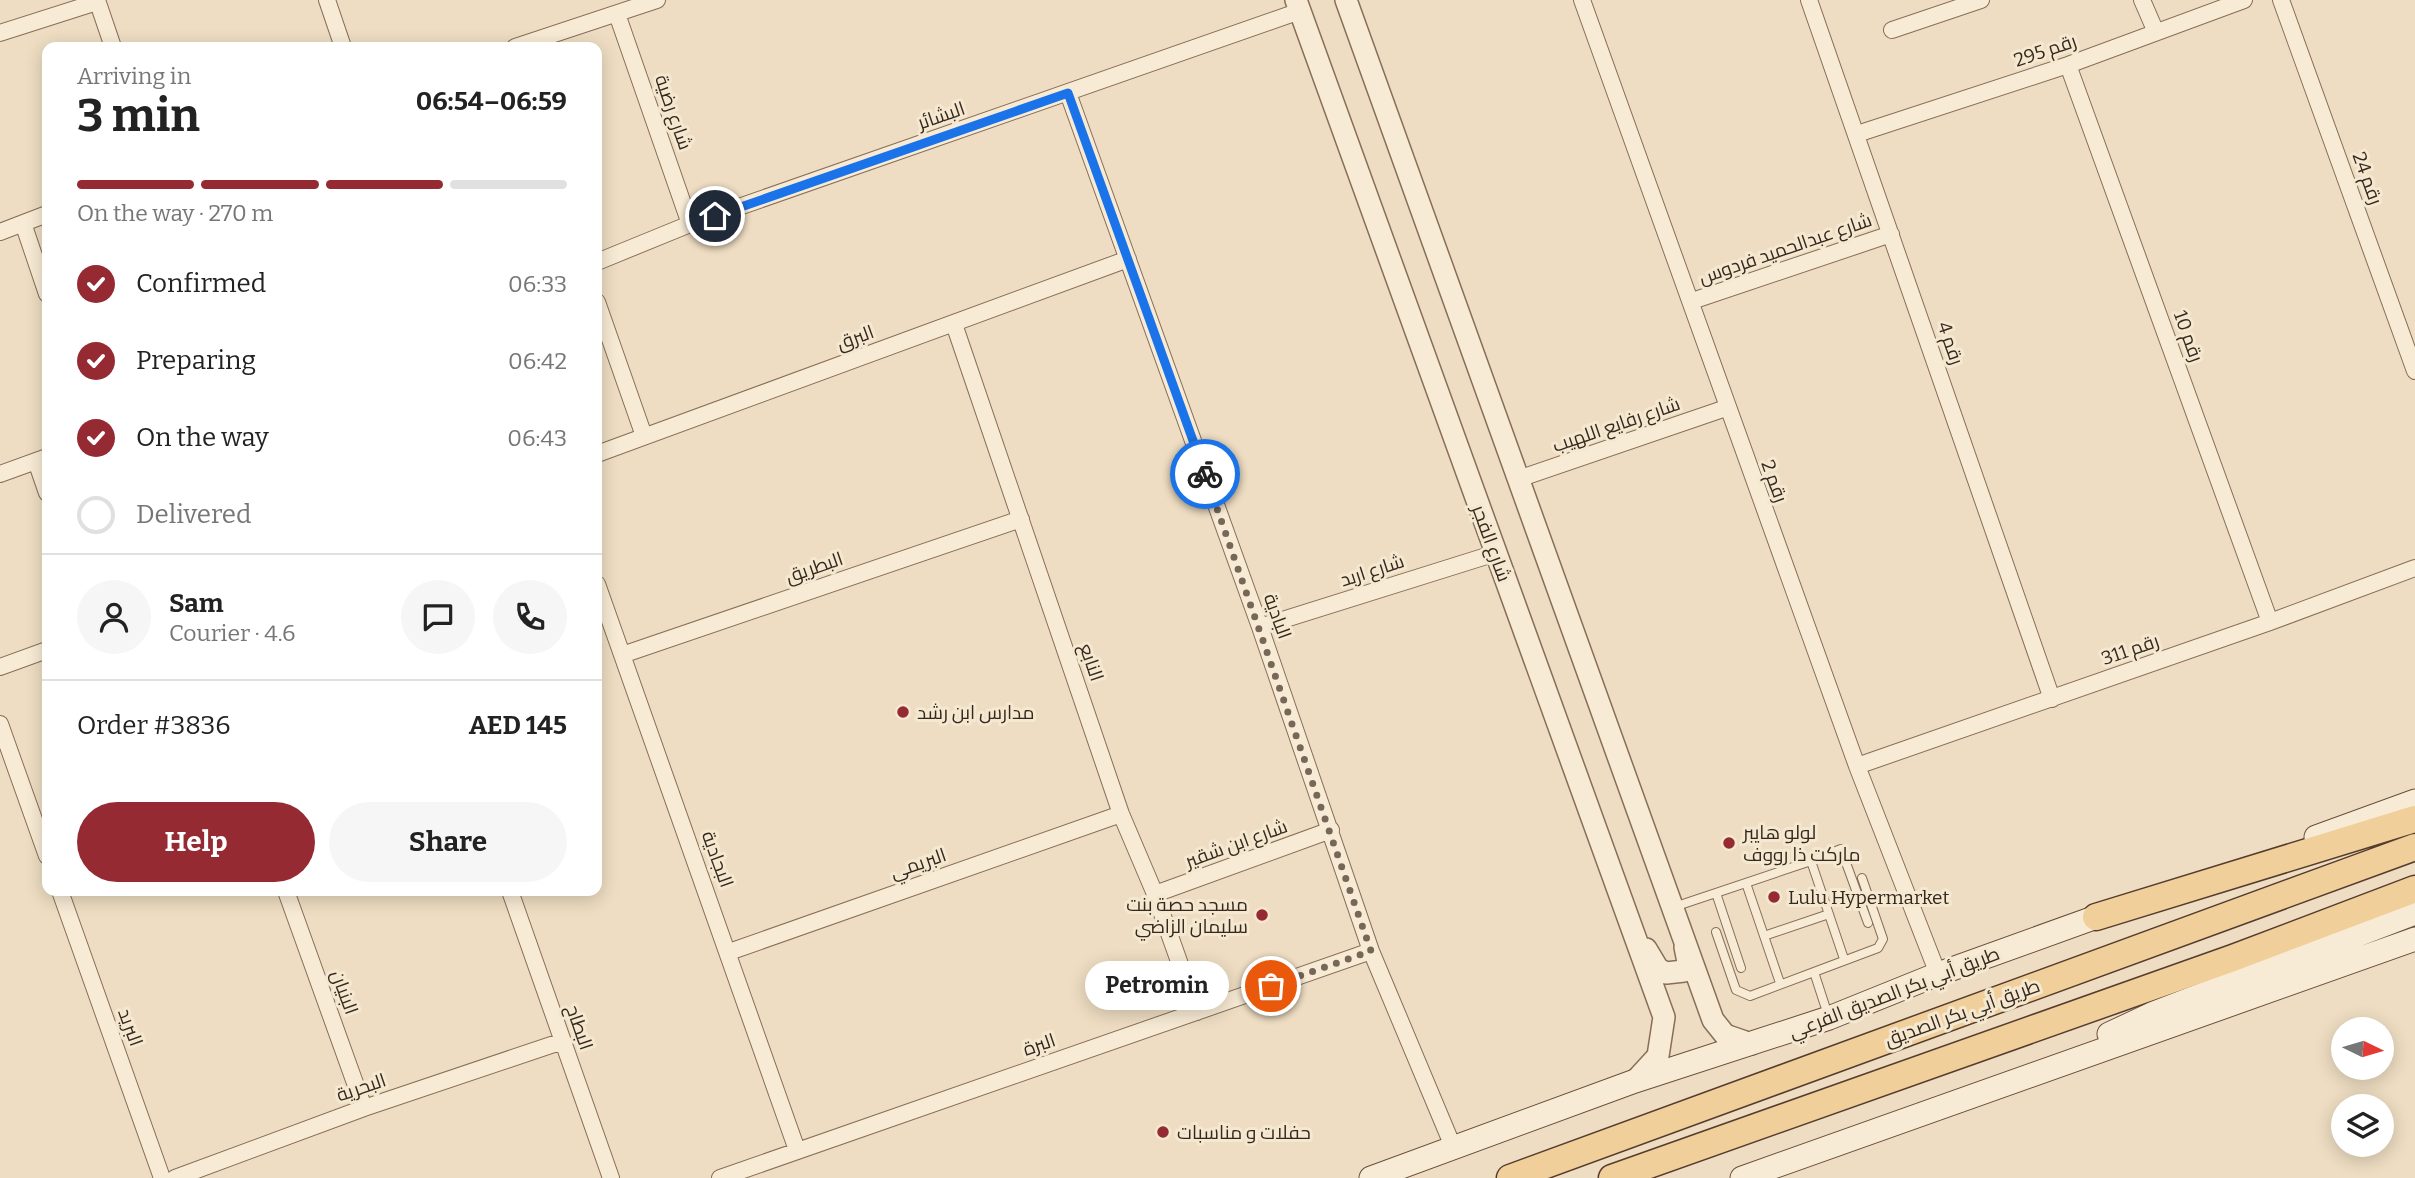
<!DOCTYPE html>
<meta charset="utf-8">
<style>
:root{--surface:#fff;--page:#f6f6f6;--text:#222;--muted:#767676;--line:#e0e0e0;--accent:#962a33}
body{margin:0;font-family:Bitter,Cairo,serif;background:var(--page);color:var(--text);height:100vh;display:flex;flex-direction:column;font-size:26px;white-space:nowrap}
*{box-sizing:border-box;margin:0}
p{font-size:23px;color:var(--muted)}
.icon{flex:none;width:38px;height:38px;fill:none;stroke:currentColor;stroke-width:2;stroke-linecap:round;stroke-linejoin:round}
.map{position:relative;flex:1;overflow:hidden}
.panel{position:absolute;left:42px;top:42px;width:560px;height:854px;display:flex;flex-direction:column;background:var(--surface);border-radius:14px;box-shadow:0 4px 18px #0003}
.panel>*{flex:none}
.needle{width:46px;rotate:95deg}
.tools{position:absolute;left:2331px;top:1017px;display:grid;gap:14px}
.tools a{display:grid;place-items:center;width:63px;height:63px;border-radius:50%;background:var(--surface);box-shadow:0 4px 18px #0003;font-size:35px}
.pin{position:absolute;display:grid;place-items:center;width:60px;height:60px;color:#fff;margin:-30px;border:4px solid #fff;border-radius:50%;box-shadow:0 2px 7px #0007}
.courier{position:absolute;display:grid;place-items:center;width:70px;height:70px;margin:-35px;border:5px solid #1a73e8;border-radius:50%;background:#fff;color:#222;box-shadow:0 2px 9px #0007}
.bubble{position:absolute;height:49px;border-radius:24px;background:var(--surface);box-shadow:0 4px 18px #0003;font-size:23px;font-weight:700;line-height:49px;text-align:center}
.overview em{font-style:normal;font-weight:700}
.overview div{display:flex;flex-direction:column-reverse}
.overview{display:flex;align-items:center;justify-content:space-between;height:119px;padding:0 35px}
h1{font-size:46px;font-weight:700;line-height:52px}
.bar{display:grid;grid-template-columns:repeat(4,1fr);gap:10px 7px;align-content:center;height:84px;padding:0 35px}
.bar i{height:9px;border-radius:5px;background:var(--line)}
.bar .current{background:var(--accent)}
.bar p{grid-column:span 4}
.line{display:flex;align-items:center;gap:18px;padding:0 35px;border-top:2px solid var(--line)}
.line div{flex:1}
.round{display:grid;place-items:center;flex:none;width:74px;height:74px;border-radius:37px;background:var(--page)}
ol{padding:0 35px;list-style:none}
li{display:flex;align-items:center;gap:21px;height:77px}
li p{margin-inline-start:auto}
li .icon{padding:7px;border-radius:50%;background:var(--accent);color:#fff;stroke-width:4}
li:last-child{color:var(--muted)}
li i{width:38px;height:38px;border:4px solid var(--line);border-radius:50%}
.action{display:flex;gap:14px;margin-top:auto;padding:14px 35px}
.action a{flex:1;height:80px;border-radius:42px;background:var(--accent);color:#fff;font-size:28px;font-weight:700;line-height:80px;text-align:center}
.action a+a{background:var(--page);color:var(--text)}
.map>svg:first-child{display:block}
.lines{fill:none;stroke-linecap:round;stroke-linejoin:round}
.service-casing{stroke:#876e59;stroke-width:10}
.minor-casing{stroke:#876e59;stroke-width:18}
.tertiary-casing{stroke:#876e59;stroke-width:24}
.secondary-casing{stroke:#694f3d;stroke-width:25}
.primary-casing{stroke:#553d2e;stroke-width:29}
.service{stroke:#f8ebd5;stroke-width:8}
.minor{stroke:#f8ebd5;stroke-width:16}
.tertiary{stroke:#f8ebd5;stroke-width:21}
.secondary{stroke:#f8ebd5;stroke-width:23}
.primary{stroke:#f1cf9a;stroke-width:26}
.done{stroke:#776757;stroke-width:7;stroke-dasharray:0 12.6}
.route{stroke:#1a73e8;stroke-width:9}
.poi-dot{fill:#962a33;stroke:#f5e8d1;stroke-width:2.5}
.labels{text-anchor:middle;stroke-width:6;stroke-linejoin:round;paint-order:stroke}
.street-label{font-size:19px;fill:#37281d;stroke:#f5e8d1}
.poi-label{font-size:19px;fill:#37281d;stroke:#f5e8d1;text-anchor:start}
</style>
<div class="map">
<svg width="2415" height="1178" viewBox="0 0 2415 1178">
<rect width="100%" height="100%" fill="#eeddc2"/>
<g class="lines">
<defs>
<path id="service" d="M1811,861L1841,849L1868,923
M1746,883L1780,983
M1716,893L1741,968
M1674,907L1811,861L1844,959
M1716,932L1736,990L1750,996L1814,972
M1764,936L1829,914
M1828,1015L1814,972L1878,948L1883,939L1862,878"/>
<path id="minor" d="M97,0L113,47
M327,0L343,47
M1582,0L1857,766L1938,974
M1809,0L2052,699
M2142,0L2155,30
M2281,0L2415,371
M617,14L690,224
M1892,30L1981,0
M0,33L97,2
M515,47L657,0
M2068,65L2270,622
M1068,93L1260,627L1371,951L1454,1149
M1857,134L2068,65L2244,0
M23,223L47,294
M0,232L47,214
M597,262L690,224L1300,11
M1692,301L1891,234
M597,302L644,436
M954,324L1121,814L1155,894L1197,1012
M597,454L1128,259
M36,461L47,493
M0,474L47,457
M1518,479L1726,408
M597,584L797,1150
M1260,627L1496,553
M622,655L1021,519
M0,667L47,650
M0,724L47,856
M1857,766L2270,622L2415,568
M60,891L162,1178
M286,891L364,1108
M510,891L611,1178
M1155,894L1331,830
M729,952L1121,814
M175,1178L364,1108L563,1041
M720,1178L1371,951"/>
<path id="tertiary" d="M1296,0L1664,1017L1658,1056L1635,1081
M1346,0L1713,1020L1725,1035L1751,1044
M1646,949L1658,969L1666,973L1684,971L1688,962L1685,947"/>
<path id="secondary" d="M2316,837L2415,801
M2109,1034L2154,1013L2415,913
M1371,1178L1635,1081L1829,1018L1938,974L2113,911
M1742,1178L2415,939"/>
<path id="primary" d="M2096,917L2415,819
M1510,1178L2415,847
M1612,1178L2233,958L2415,889"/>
</defs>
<use href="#service" class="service-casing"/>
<use href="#minor" class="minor-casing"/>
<use href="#tertiary" class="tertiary-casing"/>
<use href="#secondary" class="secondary-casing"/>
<use href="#primary" class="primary-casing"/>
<use href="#service" class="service"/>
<use href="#minor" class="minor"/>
<use href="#tertiary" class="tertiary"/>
<use href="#secondary" class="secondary"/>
<use href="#primary" class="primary"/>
</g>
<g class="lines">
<path class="done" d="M1205,474L1371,951L1271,986"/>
<path class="route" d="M715,216L1068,93L1205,474"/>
</g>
<g class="poi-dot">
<circle cx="903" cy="712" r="7"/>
<circle cx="1729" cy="843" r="7"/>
<circle cx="1774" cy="897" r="7"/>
<circle cx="1262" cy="915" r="7"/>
<circle cx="1163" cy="1132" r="7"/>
</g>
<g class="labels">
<g class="street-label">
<text transform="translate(2045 50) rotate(-19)" y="7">رقم 295</text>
<text transform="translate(674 112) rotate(71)" y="7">شارع رضية</text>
<text transform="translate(941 115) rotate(-19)" y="7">البشائر</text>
<text transform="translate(2368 178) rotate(70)" y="7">رقم 24</text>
<text transform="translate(1785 248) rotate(-19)" y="7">شارع عبدالحميد فردوس</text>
<text transform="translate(2189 336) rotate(70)" y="7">رقم 10</text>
<text transform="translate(855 337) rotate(-20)" y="7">البرق</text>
<text transform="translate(1951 343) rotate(71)" y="7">رقم 4</text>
<text transform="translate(1616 424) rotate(-19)" y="7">شارع رفايع اللهيب</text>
<text transform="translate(1775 481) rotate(70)" y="7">رقم 2</text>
<text transform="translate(1492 543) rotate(70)" y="7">شارع الفجر</text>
<text transform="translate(814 567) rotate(-19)" y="7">البطريق</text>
<text transform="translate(1372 570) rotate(-18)" y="7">شارع اربد</text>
<text transform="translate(1278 616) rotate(70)" y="7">البادية</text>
<text transform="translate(2130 649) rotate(-19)" y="7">رقم 311</text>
<text transform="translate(1092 662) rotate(71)" y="7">النابع</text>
<text transform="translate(1236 843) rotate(-20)" y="7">شارع ابن شقير</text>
<text transform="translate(718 859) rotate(70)" y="7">البجادية</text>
<text transform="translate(918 863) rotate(-19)" y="7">البريمي</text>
<text transform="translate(345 992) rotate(70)" y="7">البنيان</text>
<text transform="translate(1894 992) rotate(-21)" y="7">طريق أبي بكر الصديق الفرعي</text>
<text transform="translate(1962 1012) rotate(-20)" y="7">طريق أبي بكر الصديق</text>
<text transform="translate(131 1027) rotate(70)" y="7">البريد</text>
<text transform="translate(580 1027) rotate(71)" y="7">البطاح</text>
<text transform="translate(1039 1044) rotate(-19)" y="7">البرة</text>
<text transform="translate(361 1087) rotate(-19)" y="7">البحرية</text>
</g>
<g class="poi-label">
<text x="917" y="719">مدارس ابن رشد</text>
<text x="1743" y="839">لولو هايبر<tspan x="1743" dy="22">ماركت ذا رووف</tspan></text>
<text x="1788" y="904">Lulu Hypermarket</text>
<text x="1248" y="911" text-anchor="end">مسجد حصة بنت<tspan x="1248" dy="22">سليمان الزاضي</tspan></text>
<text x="1177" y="1139">حفلات و مناسبات</text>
</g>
</g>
</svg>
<div class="tools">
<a><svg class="needle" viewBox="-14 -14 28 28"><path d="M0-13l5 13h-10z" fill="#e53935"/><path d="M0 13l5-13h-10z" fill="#767676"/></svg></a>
<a><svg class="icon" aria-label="layers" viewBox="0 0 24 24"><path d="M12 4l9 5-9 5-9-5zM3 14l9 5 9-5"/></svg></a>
</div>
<div class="pin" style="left:1271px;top:986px;background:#ea580c"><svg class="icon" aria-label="bag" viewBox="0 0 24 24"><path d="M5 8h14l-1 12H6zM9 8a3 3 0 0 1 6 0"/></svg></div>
<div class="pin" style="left:715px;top:216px;background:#1f2937"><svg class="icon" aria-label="home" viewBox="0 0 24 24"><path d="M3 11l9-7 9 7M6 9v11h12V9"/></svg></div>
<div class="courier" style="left:1205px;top:474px"><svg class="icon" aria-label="bike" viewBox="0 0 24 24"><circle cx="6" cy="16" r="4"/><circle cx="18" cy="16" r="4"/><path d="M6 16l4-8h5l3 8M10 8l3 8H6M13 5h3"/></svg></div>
<div class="bubble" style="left:1085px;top:961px;width:144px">Petromin</div>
<section class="panel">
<div class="overview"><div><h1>3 min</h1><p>Arriving in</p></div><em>06:54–06:59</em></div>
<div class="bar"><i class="current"></i><i class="current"></i><i class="current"></i><i></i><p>On the way · 270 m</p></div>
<ol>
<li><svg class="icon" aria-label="check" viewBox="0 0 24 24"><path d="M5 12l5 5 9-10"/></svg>Confirmed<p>06:33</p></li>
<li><svg class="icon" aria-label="check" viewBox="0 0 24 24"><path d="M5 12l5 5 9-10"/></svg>Preparing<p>06:42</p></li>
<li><svg class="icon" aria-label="check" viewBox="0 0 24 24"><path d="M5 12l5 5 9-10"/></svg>On the way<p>06:43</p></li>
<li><i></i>Delivered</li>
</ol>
<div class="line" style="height:126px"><a class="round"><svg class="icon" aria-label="person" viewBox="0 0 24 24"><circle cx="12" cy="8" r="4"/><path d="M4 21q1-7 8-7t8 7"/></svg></a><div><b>Sam</b><p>Courier · 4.6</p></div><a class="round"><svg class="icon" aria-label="chat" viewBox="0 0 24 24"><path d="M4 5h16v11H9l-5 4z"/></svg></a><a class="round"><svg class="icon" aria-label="phone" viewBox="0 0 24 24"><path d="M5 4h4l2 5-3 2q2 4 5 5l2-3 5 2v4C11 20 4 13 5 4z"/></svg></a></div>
<div class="line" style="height:91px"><div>Order #3836</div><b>AED 145</b></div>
<div class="action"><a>Help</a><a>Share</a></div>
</section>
</div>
